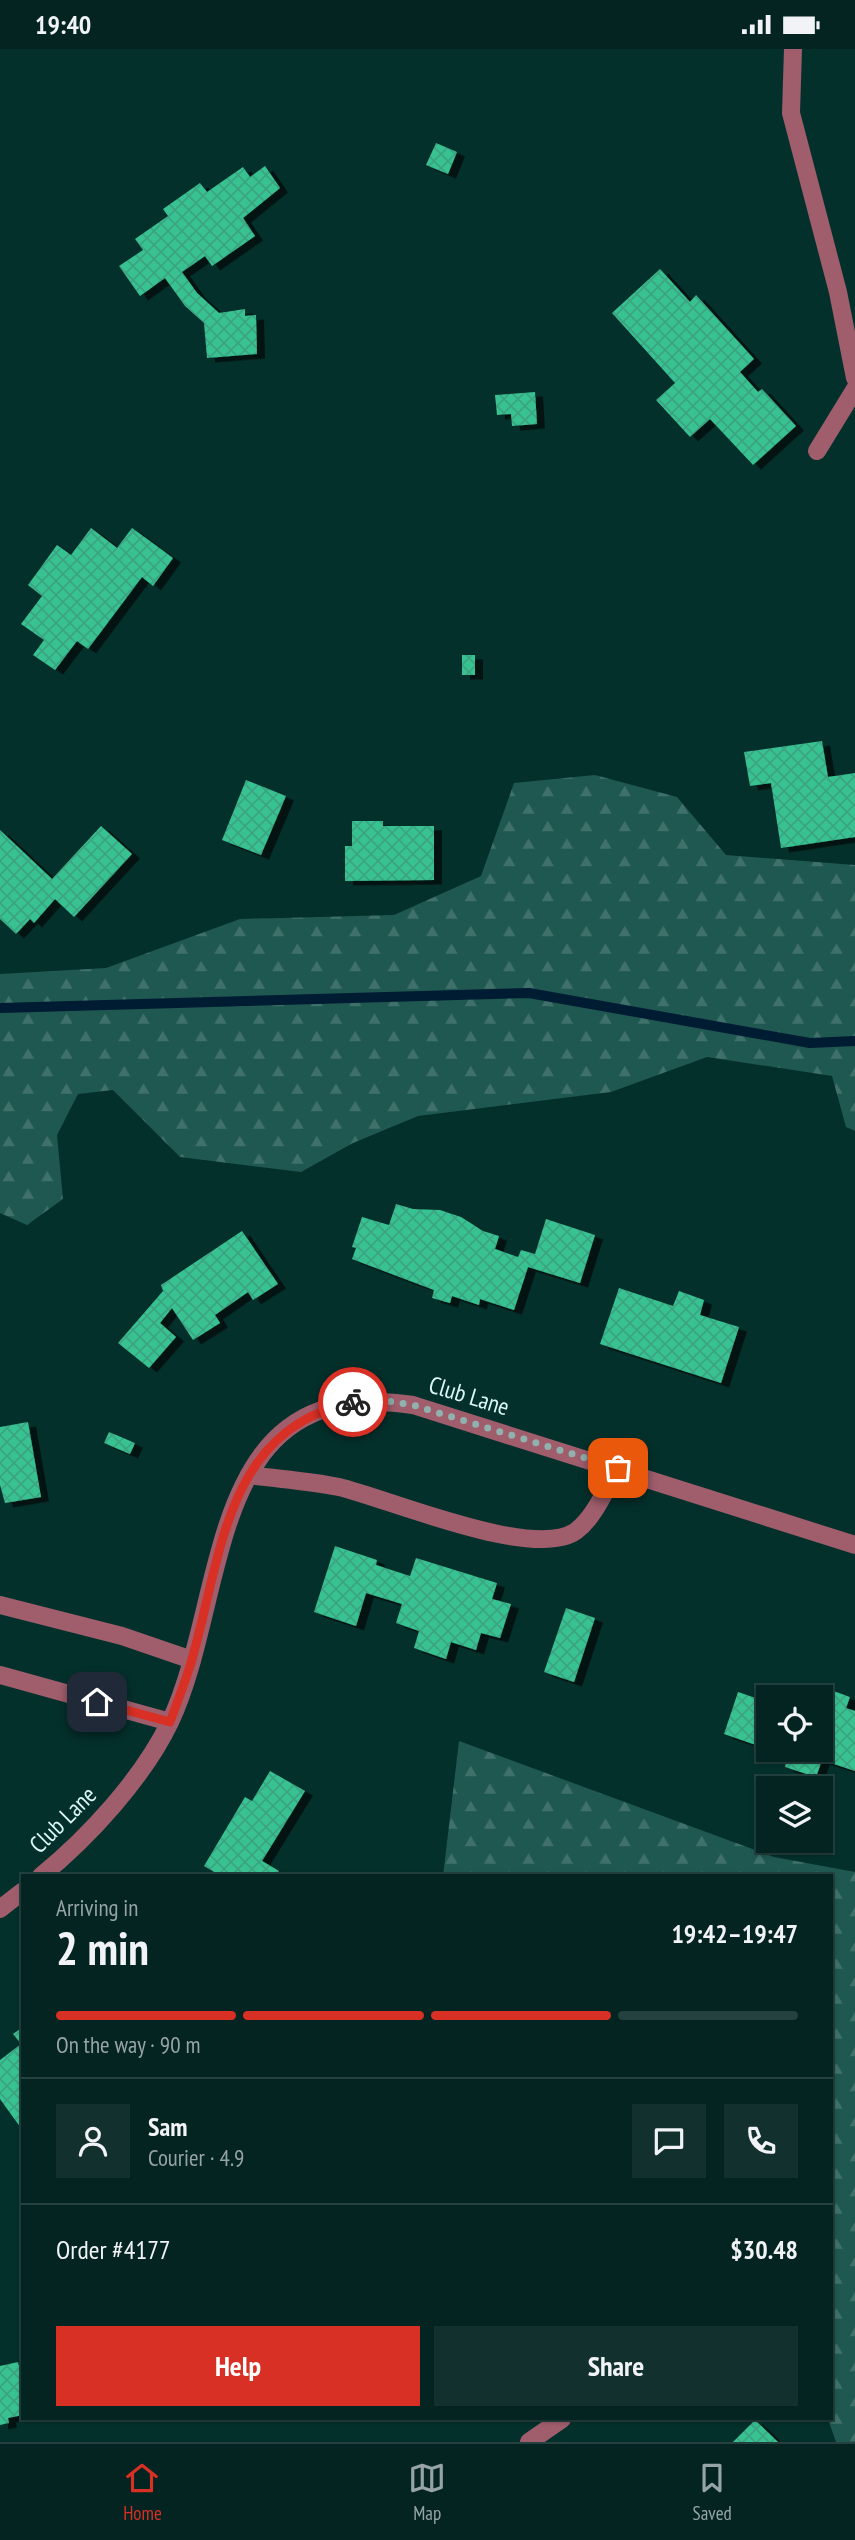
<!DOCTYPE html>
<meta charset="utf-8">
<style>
:root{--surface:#032421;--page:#11302e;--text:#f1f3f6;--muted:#97a4a5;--line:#24413f;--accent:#d93025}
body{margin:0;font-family:"PT Sans Narrow",sans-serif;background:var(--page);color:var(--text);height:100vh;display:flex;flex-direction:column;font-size:26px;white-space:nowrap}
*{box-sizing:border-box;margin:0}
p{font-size:23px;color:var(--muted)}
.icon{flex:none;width:38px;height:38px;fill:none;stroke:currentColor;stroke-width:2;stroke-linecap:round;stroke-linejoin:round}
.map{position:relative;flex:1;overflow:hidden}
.panel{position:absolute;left:21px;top:1825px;width:812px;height:546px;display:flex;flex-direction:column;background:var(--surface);border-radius:0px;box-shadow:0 2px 5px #0004,0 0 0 2px var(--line)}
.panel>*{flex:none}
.buttons{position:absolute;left:756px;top:1636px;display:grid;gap:14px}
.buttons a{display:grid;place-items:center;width:77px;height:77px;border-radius:0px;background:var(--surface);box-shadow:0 2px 5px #0004,0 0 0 2px var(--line);font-size:35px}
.pin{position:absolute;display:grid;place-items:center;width:60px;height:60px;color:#fff;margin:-30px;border-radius:14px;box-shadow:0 4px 10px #0006}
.courier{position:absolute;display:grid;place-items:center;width:70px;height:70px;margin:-35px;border:5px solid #d93025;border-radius:50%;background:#fff;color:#222;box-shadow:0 2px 9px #0007}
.headline em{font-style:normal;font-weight:800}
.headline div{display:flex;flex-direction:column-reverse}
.headline{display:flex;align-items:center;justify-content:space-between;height:119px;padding:0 35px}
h1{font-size:46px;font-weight:800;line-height:52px}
.bar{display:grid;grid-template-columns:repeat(4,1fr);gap:10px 7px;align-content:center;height:84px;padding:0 35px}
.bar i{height:9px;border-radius:5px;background:var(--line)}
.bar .current{background:var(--accent)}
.bar p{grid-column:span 4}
.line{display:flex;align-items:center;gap:18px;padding:0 35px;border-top:2px solid var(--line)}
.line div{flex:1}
.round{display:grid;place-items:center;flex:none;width:74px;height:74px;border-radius:0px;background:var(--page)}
.cta{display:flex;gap:14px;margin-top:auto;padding:14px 35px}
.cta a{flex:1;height:80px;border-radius:0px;background:var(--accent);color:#fff;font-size:28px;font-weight:800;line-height:80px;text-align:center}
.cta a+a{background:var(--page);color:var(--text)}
.status{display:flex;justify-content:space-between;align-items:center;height:49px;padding:0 35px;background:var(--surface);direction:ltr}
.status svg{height:19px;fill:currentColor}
.tabs{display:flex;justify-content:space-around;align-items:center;height:98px;border-top:2px solid var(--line);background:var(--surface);font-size:19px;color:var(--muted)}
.tabs a{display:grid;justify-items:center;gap:4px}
.tabs .current{color:var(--accent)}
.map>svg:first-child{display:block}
.forest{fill:url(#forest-firs)}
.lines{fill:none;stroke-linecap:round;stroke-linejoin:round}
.stream{stroke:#001c32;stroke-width:10}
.building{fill:url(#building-cross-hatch);filter:url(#shadow)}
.lane{stroke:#a05e6d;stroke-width:18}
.street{stroke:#a05e6d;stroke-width:18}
.done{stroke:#90b1ad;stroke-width:7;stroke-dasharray:0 12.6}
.route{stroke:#d93025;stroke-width:9}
.labels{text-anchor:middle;stroke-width:7;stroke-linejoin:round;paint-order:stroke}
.street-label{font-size:24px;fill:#dcf7f3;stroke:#04302c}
</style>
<div class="status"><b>19:40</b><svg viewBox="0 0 49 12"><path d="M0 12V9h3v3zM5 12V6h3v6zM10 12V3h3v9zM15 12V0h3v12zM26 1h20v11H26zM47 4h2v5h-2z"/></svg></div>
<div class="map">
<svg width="855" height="2393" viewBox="0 0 855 2393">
<defs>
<pattern id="forest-firs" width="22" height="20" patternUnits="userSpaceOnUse" patternTransform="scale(1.75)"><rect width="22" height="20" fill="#1f5751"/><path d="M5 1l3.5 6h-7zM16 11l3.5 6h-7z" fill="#3f706a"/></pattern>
<pattern id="building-cross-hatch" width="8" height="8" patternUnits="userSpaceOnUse" patternTransform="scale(1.75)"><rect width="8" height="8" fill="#39c292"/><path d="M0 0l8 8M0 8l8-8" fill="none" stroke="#3ba480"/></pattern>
<filter id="shadow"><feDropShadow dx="8" dy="4.5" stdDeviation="0" flood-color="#0009"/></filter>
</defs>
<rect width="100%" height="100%" fill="#04302c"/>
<path class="forest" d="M595,726L677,748L726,806L855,816V1082L846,1078L832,1027L707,1008L611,1043L418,1067L353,1094L301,1123L180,1108L113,1041L78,1045L57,1086L63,1150L27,1176L0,1164V925L106,919L240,870L394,866L481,827L514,734Z
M459,1692L774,1808L855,1823V2393H836L828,2370H831V1827H443Z"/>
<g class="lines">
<path class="stream" d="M0,959L529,944L810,994L855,992"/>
</g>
<path class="building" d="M436,94L457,103L448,125L426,116Z
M265,117L280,139L243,169L255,187L212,217L205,207L182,223L197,244L219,264L245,260V267L256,266L257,305L207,309L204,274L185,257L165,229L140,247L119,217L143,201L135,190L168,167L163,160L200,134L207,143L243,118L250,128Z
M660,220L690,253L696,246L754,310L740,323L758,343L762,340L796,377L753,416L710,370L690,388L656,351L675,334L612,264Z
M535,343L537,375L512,377L511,365L497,366L495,346Z
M91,479L117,499L132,479L173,509L153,537L142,528L88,600L77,592L55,621L33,606L44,591L21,575L42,547L28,536L57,496L71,506Z
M462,606H475V626H462Z
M822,692L828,728L855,724V788L781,799L771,734L750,737L744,703Z
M246,731L286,747L261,806L222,791Z
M352,772H383V777H434V831L345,832V797H352Z
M101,777L132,805L74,868L55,850L34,874L30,870L16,885L0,870V781L52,830Z
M396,1155L413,1160L440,1161L461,1168L483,1182L499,1187L495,1200L518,1208L521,1201L535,1205L546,1170L595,1186L580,1234L528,1218L514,1261L480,1250L479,1256L452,1247L450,1254L432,1249L434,1241L352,1210L356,1199L352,1198L362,1168L389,1176Z
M242,1182L278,1235L253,1251L248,1243L215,1266L220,1274L193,1291L172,1259L160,1274L176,1288L149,1319L118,1294L163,1242L161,1236Z
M619,1239L673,1257L679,1242L704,1251L700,1266L739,1278L721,1334L600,1295Z
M28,1373L41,1448L5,1454L0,1436V1378Z
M109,1383L135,1394L130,1405L104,1394Z
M335,1497L377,1511L376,1516L410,1527L416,1509L497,1534L492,1550L511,1555L500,1589L481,1584L476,1601L451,1593L446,1610L414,1599L419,1582L396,1574L402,1555L366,1544L356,1577L314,1563Z
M566,1559L595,1569L574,1633L544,1623Z
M780,1636L813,1647L817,1636L850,1648L846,1659L855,1662V1722L822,1711L816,1728L785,1718L788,1707L772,1701H821V1648H776Z
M738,1643L768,1653V1700L724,1685Z
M270,1722L305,1742L262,1812L279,1822L276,1827H221L204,1817L245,1748L252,1752Z
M23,1978V2082L0,2050V2011L21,1995L13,1985Z
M18,2313L23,2333V2366L8,2369L9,2374L0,2376V2317Z
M755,2371L778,2393H733Z"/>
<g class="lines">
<path class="lane" d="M793,0L791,64L838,243L855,329
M817,402L855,340
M249,1426C278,1430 310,1432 339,1438C389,1450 534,1512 576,1482C595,1468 606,1439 618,1419
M0,1556L122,1587L192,1611
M529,2393L562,2370"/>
<path class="street" d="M0,1626L170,1673
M41,1827C89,1788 143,1729 170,1673C230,1546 203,1324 413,1356L855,1496
M0,1860L23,1842"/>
</g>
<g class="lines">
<path class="done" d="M353,1353L382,1351L413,1356L618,1419"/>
<path class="route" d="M97,1653L170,1673C177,1654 184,1636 190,1617C222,1512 222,1381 353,1353"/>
</g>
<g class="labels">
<g class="street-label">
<text transform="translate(469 1347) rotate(17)" y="8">Club Lane</text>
<text transform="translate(63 1771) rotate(-45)" y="8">Club Lane</text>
</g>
</g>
</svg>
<div class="buttons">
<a><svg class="icon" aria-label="locate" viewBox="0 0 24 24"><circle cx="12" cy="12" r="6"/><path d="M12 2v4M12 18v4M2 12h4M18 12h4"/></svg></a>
<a><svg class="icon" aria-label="layers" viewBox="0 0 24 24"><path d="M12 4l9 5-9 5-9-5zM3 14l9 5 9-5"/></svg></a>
</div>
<div class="pin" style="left:618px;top:1419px;background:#ea580c"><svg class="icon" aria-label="bag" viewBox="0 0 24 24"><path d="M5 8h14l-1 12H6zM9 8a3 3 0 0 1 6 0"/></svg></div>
<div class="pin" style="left:97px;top:1653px;background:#1f2937"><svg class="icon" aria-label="home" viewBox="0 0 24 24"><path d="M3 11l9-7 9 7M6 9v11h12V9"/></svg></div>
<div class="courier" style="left:353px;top:1353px"><svg class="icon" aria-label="bike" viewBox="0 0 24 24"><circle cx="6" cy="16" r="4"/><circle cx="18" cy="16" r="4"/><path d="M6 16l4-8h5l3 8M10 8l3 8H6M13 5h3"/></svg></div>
<section class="panel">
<div class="headline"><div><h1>2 min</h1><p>Arriving in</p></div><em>19:42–19:47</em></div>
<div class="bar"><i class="current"></i><i class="current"></i><i class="current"></i><i></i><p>On the way · 90 m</p></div>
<div class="line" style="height:126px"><a class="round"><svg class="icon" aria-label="person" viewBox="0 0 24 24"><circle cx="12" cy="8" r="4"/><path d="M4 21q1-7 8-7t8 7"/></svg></a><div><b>Sam</b><p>Courier · 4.9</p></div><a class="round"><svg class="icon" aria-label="chat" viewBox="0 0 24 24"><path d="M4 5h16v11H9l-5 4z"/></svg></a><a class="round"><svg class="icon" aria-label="phone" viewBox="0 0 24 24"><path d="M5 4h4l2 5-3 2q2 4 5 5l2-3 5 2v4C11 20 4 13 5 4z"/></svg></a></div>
<div class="line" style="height:91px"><div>Order #4177</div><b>$30.48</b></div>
<div class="cta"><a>Help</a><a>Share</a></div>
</section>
</div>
<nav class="tabs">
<a class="current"><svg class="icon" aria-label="home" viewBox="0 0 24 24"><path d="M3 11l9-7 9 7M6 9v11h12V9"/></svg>Home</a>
<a><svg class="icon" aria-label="map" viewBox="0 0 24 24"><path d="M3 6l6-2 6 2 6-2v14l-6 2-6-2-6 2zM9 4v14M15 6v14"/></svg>Map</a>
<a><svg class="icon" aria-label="saved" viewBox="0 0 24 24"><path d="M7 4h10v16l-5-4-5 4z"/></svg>Saved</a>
</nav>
